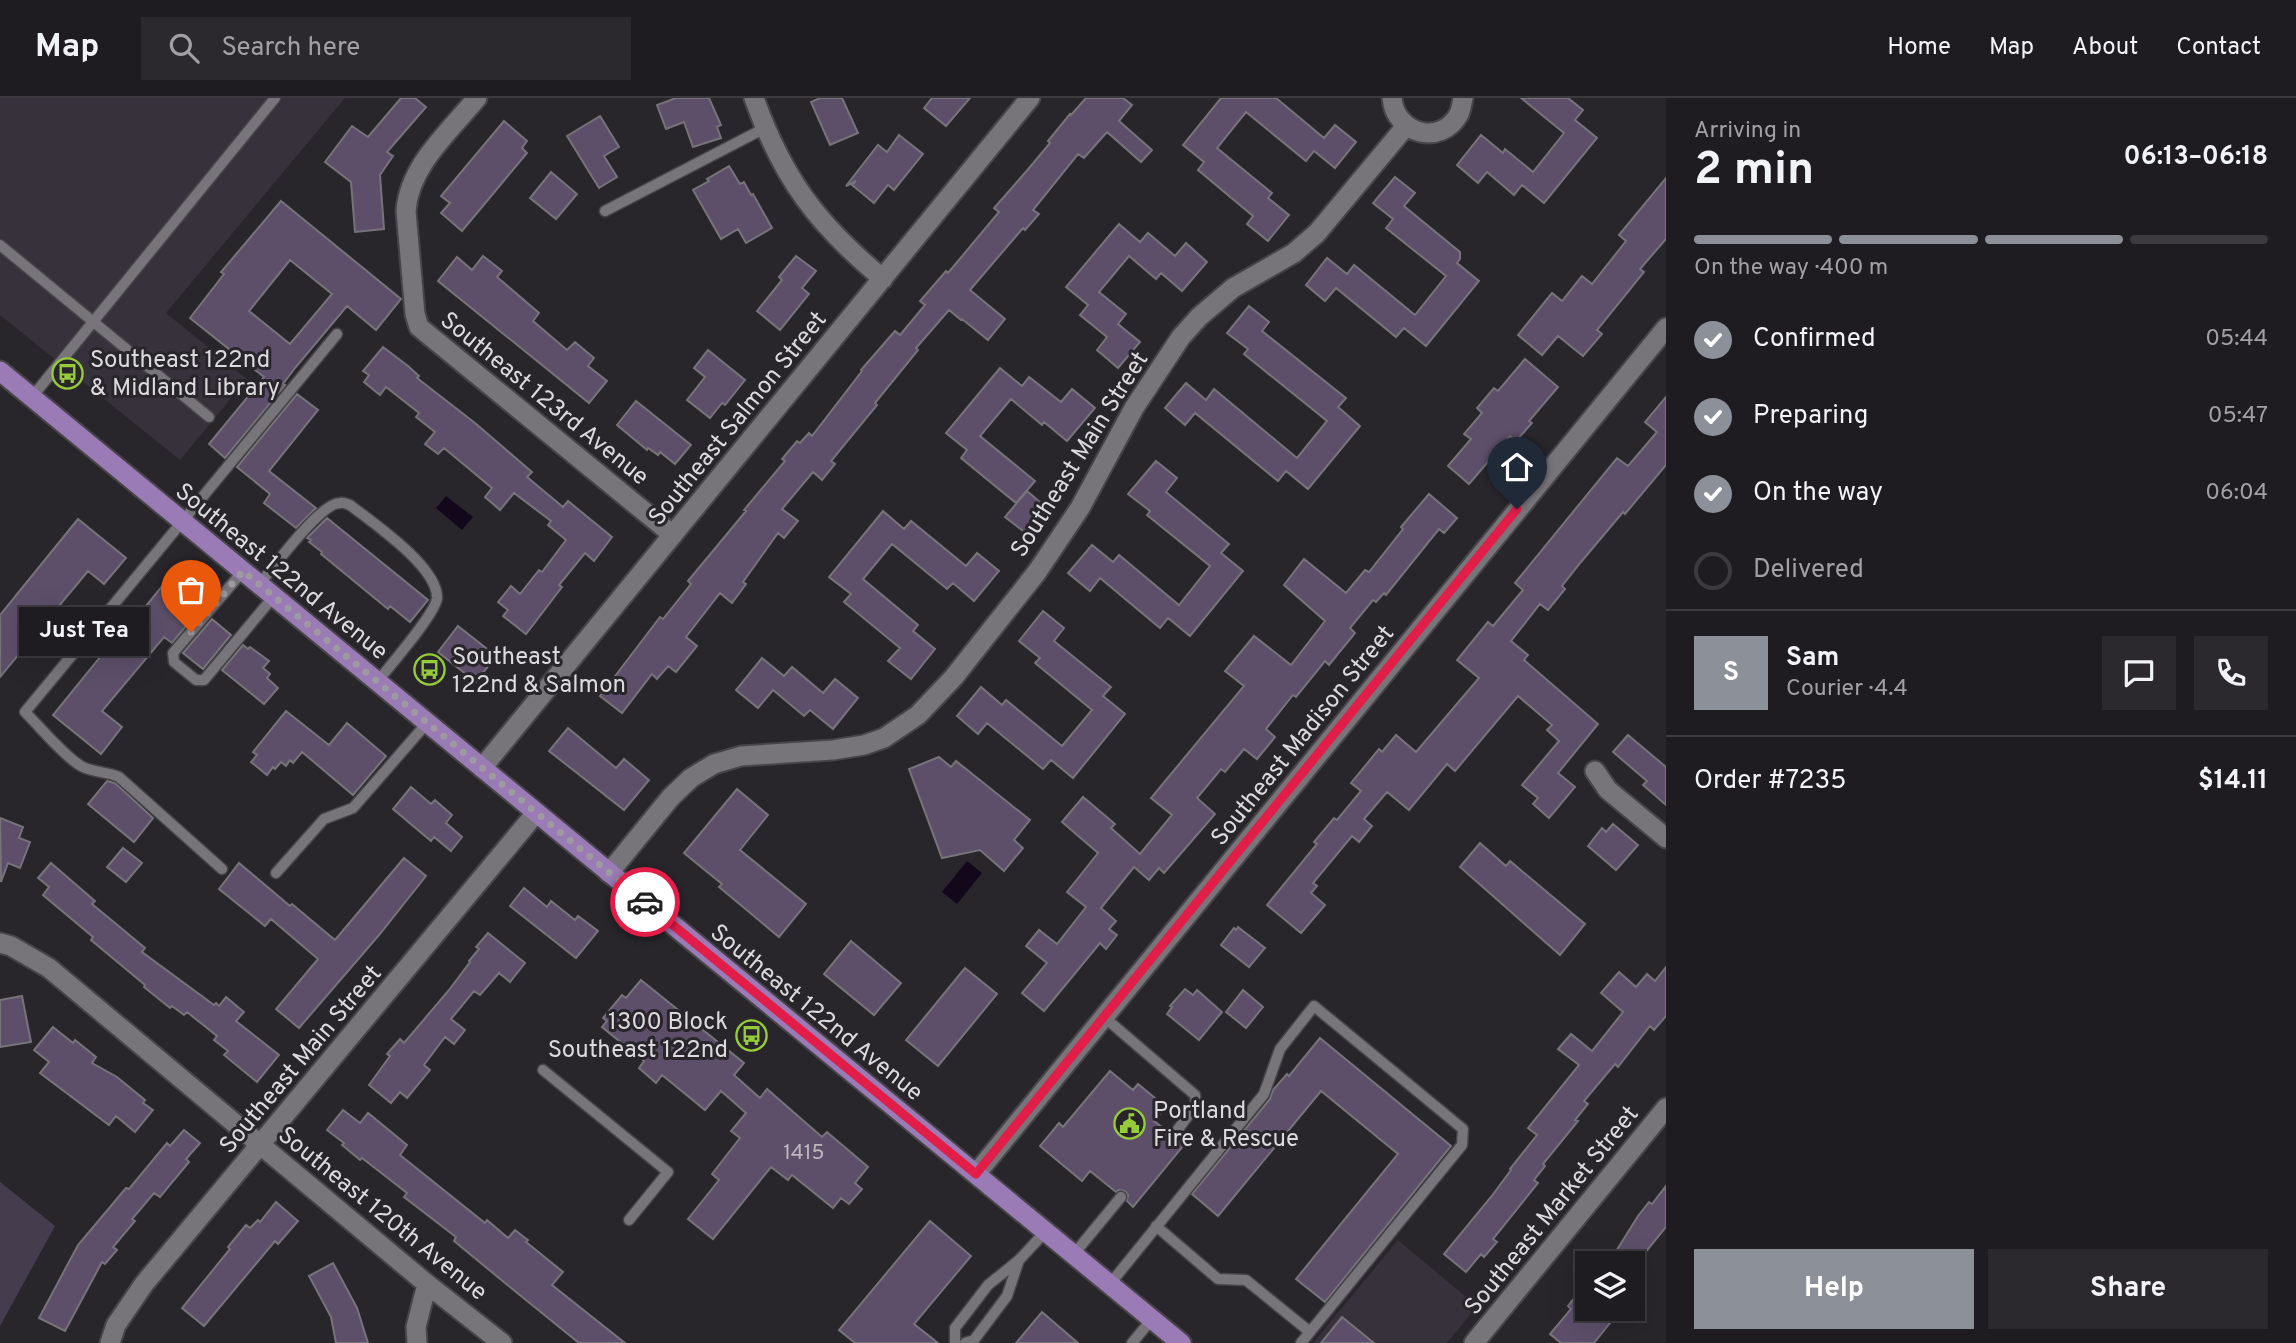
<!DOCTYPE html>
<meta charset="utf-8">
<style>
:root{--surface:#1e1c20;--page:#2b292d;--text:#f1f3f6;--muted:#a1a1a5;--line:#3c3a3e;--accent:#8c9099}
body{margin:0;font-family:Overpass,sans-serif;background:var(--page);color:var(--text);height:100vh;display:flex;flex-direction:column;font-size:26px;white-space:nowrap}
*{box-sizing:border-box;margin:0}
p{font-size:23px;color:var(--muted)}
.icon{flex:none;width:38px;height:38px;fill:none;stroke:currentColor;stroke-width:2;stroke-linecap:round;stroke-linejoin:round}
.map{position:relative;flex:1;overflow:hidden}
.panel{display:flex;flex-direction:column;background:var(--surface);width:630px}
.panel>*{flex:none}
.tools{position:absolute;left:1575px;top:1153px;display:grid;gap:14px}
.tools a{display:grid;place-items:center;width:70px;height:70px;border-radius:0px;background:var(--surface);box-shadow:0 7px 28px #0002,0 0 0 2px var(--line);font-size:35px}
.pin{position:absolute;display:grid;place-items:center;width:60px;height:60px;color:#fff;margin:-72px -30px;border-radius:50% 50% 50% 0;rotate:-45deg;box-shadow:0 0 7px #0007}
.pin .icon{rotate:45deg}
.courier{position:absolute;display:grid;place-items:center;width:70px;height:70px;margin:-35px;border:5px solid #e11d48;border-radius:50%;background:#fff;color:#222;box-shadow:0 2px 9px #0007}
.bubble{position:absolute;height:49px;border-radius:0px;background:var(--surface);box-shadow:0 7px 28px #0002,0 0 0 2px var(--line);font-size:23px;font-weight:700;line-height:49px;text-align:center}
.headline em{font-style:normal;font-weight:700}
.headline div{display:flex;flex-direction:column-reverse}
.headline{display:flex;align-items:center;justify-content:space-between;height:119px;padding:0 28px}
h1{font-size:46px;font-weight:700;line-height:52px}
.bar{display:grid;grid-template-columns:repeat(4,1fr);gap:10px 7px;align-content:center;height:84px;padding:0 28px}
.bar i{height:9px;border-radius:5px;background:var(--line)}
.bar .selected{background:var(--accent)}
.bar p{grid-column:span 4}
.line{display:flex;align-items:center;gap:18px;padding:0 28px;border-top:2px solid var(--line)}
.line div{flex:1}
.round{display:grid;place-items:center;flex:none;width:74px;height:74px;border-radius:0px;background:var(--page)}
ol{padding:0 28px;list-style:none}
li{display:flex;align-items:center;gap:21px;height:77px}
li p{margin-inline-start:auto}
li .icon{padding:7px;border-radius:50%;background:var(--accent);color:#fff;stroke-width:4}
li:last-child{color:var(--muted)}
li i{width:38px;height:38px;border:4px solid var(--line);border-radius:50%}
.button{display:flex;gap:14px;margin-top:auto;padding:14px 28px}
.button a{flex:1;height:80px;border-radius:0px;background:var(--accent);color:#fff;font-size:28px;font-weight:700;line-height:80px;text-align:center}
.button a+a{background:var(--page);color:var(--text)}
header{display:flex;align-items:center;gap:42px;box-sizing:border-box;height:98px;padding:0 35px;background:var(--surface);border-bottom:2px solid var(--line)}
header strong{font-size:33px}
nav{display:flex;gap:38px;margin-inline-start:auto;font-size:24px}
.search{width:490px;height:63px;background:var(--page);display:flex;align-items:center;gap:18px;box-sizing:border-box;padding:0 24px;border-radius:0px;color:var(--muted);font-size:26px}
main{display:flex;flex:1;min-height:0}
.map>svg:first-child{display:block}
.built{fill:#36313b}
.green{fill:#453c4e}
.water{fill:#13071c}
.building{fill:#5d4f6a;stroke:#767379;stroke-width:2;fill-rule:evenodd}
.lines{fill:none;stroke-linecap:round;stroke-linejoin:round}
.service-casing{stroke:#464448;stroke-width:13}
.minor-casing{stroke:#464448;stroke-width:23}
.primary-casing{stroke:#464448;stroke-width:23}
.service{stroke:#77747a;stroke-width:10}
.minor{stroke:#77747a;stroke-width:19}
.primary{stroke:#9a7bb6;stroke-width:19}
.done{stroke:#9d9b9f;stroke-width:7;stroke-dasharray:0 12.6}
.route{stroke:#e11d48;stroke-width:9}
.labels{text-anchor:middle;stroke-width:6;stroke-linejoin:round;paint-order:stroke}
.number-label{font-size:21px;fill:#bcb7c0}
.poi-label{font-size:24px;fill:#dcdadd;stroke:#28262b;text-anchor:start}
.street-label{font-size:24px;fill:#dcdadd;stroke:#28262b}
</style>
<header>
<strong>Map</strong>
<div class="search"><svg class="icon" aria-label="search" viewBox="0 0 24 24"><circle cx="10" cy="10" r="6"/><path d="M15 15l6 6"/></svg>Search here</div>
<nav><a>Home</a><a>Map</a><a>About</a><a>Contact</a></nav>
</header>
<main>
<div class="map">
<svg width="1666" height="1245" viewBox="0 0 1666 1245">
<rect width="100%" height="100%" fill="#28262b"/>
<path class="built" d="M0,0H345L166,215L247,281L180,362L0,217Z
M1398,1142L1477,1208L1447,1245H1313Z"/>
<path class="green" d="M0,1084L55,1128L0,1228Z"/>
<path class="water" d="M446,398L473,419L462,432L436,410Z
M967,763L982,775L957,806L942,794Z"/>
<path class="building" d="M401,0H415L426,9L387,54L393,58L380,77L384,131L355,134L351,84L325,64L352,28L368,39Z
M676,0H709L721,27L717,29L721,40L693,49L684,24L666,31L657,7Z
M820,0H842L858,35L830,47L811,4Z
M932,0H970L946,28L924,10Z
M1086,0H1123L1132,7L1119,23L1152,52L1141,64L1107,34L1084,60L1078,56L1033,112L1039,116L1025,132L1023,130L970,192L1005,221L988,242L962,221L961,222L949,212L916,250L918,252L875,305L877,307L831,363L835,366L822,382L813,374L782,411L798,423L784,440L778,435L743,484L746,486L732,505L720,495L686,539L697,548L676,574L668,568L657,581L652,576L622,615L600,598L660,519L663,521L691,486L688,483L746,413L744,412L785,363L782,361L797,343L800,345L809,335L812,338L862,273L861,272L895,233L900,237L925,207L920,203L946,173L948,175L999,114L994,110L1030,69L1050,45L1048,43L1070,16L1071,17Z
M1221,0H1276L1324,40L1335,27L1356,44L1335,70L1314,53L1306,63L1246,14L1217,50L1272,95L1268,100L1289,117L1268,143L1247,126L1253,118L1198,72L1204,64L1183,47Z
M1521,0H1568L1583,12L1575,22L1597,40L1544,105L1522,87L1514,97L1487,74L1478,85L1457,67L1481,37L1503,55L1505,51L1533,74L1564,35Z
M600,18L619,49L604,58L617,79L599,90L567,38Z
M504,23L527,43L522,50L527,55L462,133L441,115L450,105L441,98Z
M899,37L923,56L894,92L888,87L874,105L852,87L856,83L846,88L878,47L887,54Z
M729,68L740,86L744,84L751,97L753,96L772,130L746,145L738,131L721,141L693,92L709,83L707,81Z
M551,74L577,96L556,121L530,100Z
M1395,79L1415,95L1404,108L1460,154V161L1457,165L1479,183L1426,248L1404,230L1396,239L1336,190L1325,203L1306,187L1327,160L1347,176L1354,167L1415,217L1446,178L1386,130L1393,121L1373,105Z
M1666,80V141L1640,171L1644,174L1597,232L1602,236L1583,258L1558,238L1542,257L1518,237L1552,195L1562,203L1582,178L1592,186L1626,143L1619,137Z
M281,103L401,201L376,232L347,208L295,270L283,286L285,287L225,360L209,346L264,279L190,220L224,176L221,174ZM290,162L332,196L290,246L249,213Z
M1119,126L1140,144L1148,135L1175,158L1186,145L1207,164L1182,193L1161,175L1156,181L1129,158L1099,194L1126,216L1118,226L1140,244L1118,270L1097,252L1107,239L1080,217L1088,207L1066,189Z
M483,158L502,173L497,179L539,215L533,223L567,252L575,244L594,260L588,268L607,283L589,305L438,183L457,159L472,172Z
M796,158L816,173L802,190L809,196L780,232L757,213L782,182L779,179Z
M1249,208L1269,224L1262,233L1346,300L1338,309L1360,328L1308,391L1286,373L1278,383L1195,315L1185,327L1165,310L1186,285L1206,302L1214,291L1297,360L1327,323L1244,256L1248,251L1227,235Z
M383,249L408,268L419,278L417,280L475,325L532,374L527,379L563,409L568,403L612,439L594,463L585,455L559,487L562,489L526,536L503,518L508,512L498,504L511,488L520,496L539,472L542,474L566,442L548,427L551,423L514,395L500,412L485,399L492,390L444,350L438,356L425,346L435,334L416,319L419,315L386,289L380,297L364,284L369,277L363,273Z
M708,252L745,282L725,307L722,305L710,320L687,302L705,279L694,270Z
M1525,261L1558,289L1529,323L1532,325L1516,343L1510,338L1469,386L1448,368L1471,341L1464,336L1482,315L1477,310L1494,290L1498,293Z
M1000,270L1022,288L1029,279L1061,304L1072,291L1095,310L1067,343L1044,324L1042,327L1011,301L980,338L1035,383L1016,405L961,360L967,352L946,335Z
M297,296L318,312L269,373L316,410L296,430L264,405L270,396L237,369Z
M1666,299V367L1625,416L1623,414L1581,464L1562,488L1565,491L1548,512L1540,506L1511,543L1528,557L1524,562L1598,626L1558,675L1575,689L1549,720L1533,706L1538,700L1522,687L1559,643L1547,632L1552,627L1518,598L1455,673L1447,666L1409,712L1387,694L1364,721L1372,728L1359,744L1352,738L1313,785L1317,788L1311,795L1325,807L1301,835L1267,807L1317,746L1314,744L1334,720L1337,722L1361,693L1351,685L1379,651L1382,654L1396,637L1416,654L1479,580L1457,562L1488,524L1493,528L1523,492L1515,485L1617,360L1628,368L1657,334L1645,324Z
M636,303L691,347L675,366L660,354L658,357L648,350L647,352L617,327Z
M1156,363L1177,380L1166,394L1229,446L1221,455L1243,473L1190,538L1168,520L1160,530L1100,480L1090,493L1068,475L1092,447L1113,464L1119,457L1179,507L1210,468L1147,417L1150,413L1128,396Z
M1027,393L1048,411L1027,436L1005,419Z
M1429,396L1457,420L1444,435L1439,431L1386,497L1384,495L1376,504L1373,502L1350,530L1355,535L1329,567L1325,563L1296,599L1293,597L1266,631L1275,639L1257,661L1244,651L1225,674L1221,671L1197,700L1215,716L1164,775L1159,770L1149,782L1134,769L1101,810L1116,823L1109,831L1117,837L1106,851L1100,845L1044,913L1022,895L1047,865L1026,848L1039,832L1057,846L1086,809L1067,794L1098,755L1062,724L1083,699L1115,726L1111,730L1140,756L1172,717L1151,700L1244,588L1225,573L1254,538L1291,567L1325,523L1284,487L1304,461L1346,495L1365,472L1369,474L1403,431L1401,429Z
M883,413L904,431L911,423L966,468L977,455L999,473L974,503L953,485L947,491L892,446L863,481L918,527L913,533L935,551L911,581L888,563L900,550L844,504L851,496L829,479Z
M327,420L428,502L410,524L390,508L388,511L321,456L322,454L309,444L311,442L307,440Z
M78,421L126,460L104,486L88,473L0,579V517Z
M163,487L197,515L172,545L164,539L102,613L122,629L101,656L53,617L109,548L112,550Z
M1043,513L1064,530L1054,543L1111,589L1103,598L1125,616L1073,680L1051,662L1043,671L987,625L978,636L957,618L981,589L1002,607L1006,602L1062,648L1092,612L1035,565L1040,560L1019,543Z
M212,521L231,537L203,571L183,555Z
M458,528L496,558L476,584L438,554Z
M243,547L248,551L250,549L269,563L263,570L270,576L267,580L278,590L264,606L222,572Z
M762,560L784,578L792,569L823,595L835,581L858,600L833,631L810,612L804,618L773,592L758,610L736,592Z
M286,613L329,647L347,625L386,658L353,697L302,654L293,665L290,662L286,668L281,664L275,671L273,669L267,677L251,664L257,657L253,654Z
M568,630L616,670L624,661L649,682L624,712L549,653Z
M1628,637L1666,669V707L1643,687L1647,683L1613,654Z
M939,659L951,669L956,663L1030,722L1014,742L1023,750L1004,773L980,752L942,760L909,671Z
M107,683L115,685L153,720L134,744L88,706Z
M411,689L431,706L435,702L452,717L446,725L462,739L451,753L434,739L431,743L393,711Z
M737,691L768,717L740,752L806,806L779,839L719,789L722,786L684,755Z
M0,720L23,729L19,740L30,744L20,770L8,765L1,784Z
M1613,726L1638,747L1616,772L1588,748L1602,730L1606,734Z
M1480,745L1506,768L1510,763L1585,826L1560,857L1460,769Z
M123,750L142,765L126,784L107,769Z
M404,760L426,778L379,837L299,930L276,911L318,861L271,821L265,828L219,791L239,765L290,808L292,806L335,842Z
M51,765L95,803L92,806L145,850L142,854L214,907L216,905L219,908L226,899L244,914L236,923L279,957L257,984L224,957L228,953L214,942L217,938L187,914L184,917L172,908L170,910L144,889L145,887L91,842L93,839L43,797L49,789L38,780Z
M524,790L547,809L551,803L575,822L578,818L598,833L576,860L510,808Z
M1238,829L1265,850L1249,869L1221,847L1234,830L1236,832Z
M488,835L525,865L510,884L499,875L480,897L474,893L451,921L465,932L454,946L445,939L424,967L430,972L407,1000L400,994L391,1005L369,987L390,958L387,956L400,941L404,945L449,892L470,864L469,863L479,851L476,849Z
M851,843L901,885L874,917L824,876Z
M1666,869V918L1654,932L1650,928L1618,969L1615,966L1584,1003L1588,1006L1575,1022L1578,1023L1543,1066L1545,1068L1534,1082L1538,1085L1493,1141L1497,1144L1484,1159L1481,1156L1466,1174L1444,1156L1491,1099L1511,1072L1510,1071L1537,1037L1528,1030L1579,967L1558,951L1571,936L1592,953L1623,914L1601,895L1619,874L1636,889L1647,876L1655,883Z
M965,870L997,896L938,968L906,942Z
M641,882L744,965L734,977L760,1000L767,991L822,1039L827,1034L868,1069L855,1085L862,1091L849,1106L841,1100L833,1110L792,1077L788,1082L771,1069L713,1141L688,1121L719,1082L712,1076L740,1040L731,1033L746,1015L721,993L705,1012L662,977L656,985L639,970L644,963L602,929L607,923L603,920L622,897L626,900Z
M1185,891L1193,897L1197,892L1222,914L1199,942L1167,916L1172,909L1170,908Z
M1243,892L1263,909L1246,930L1226,914Z
M22,898L31,944L0,949V902Z
M53,929L73,945L75,942L96,959L92,965L117,979L145,1002L143,1005L153,1012L135,1034L116,1018L109,1027L40,975L49,964L34,952Z
M1320,940L1451,1048L1325,1204L1296,1181L1398,1056L1321,993L1218,1118L1192,1096L1270,1001L1273,992L1287,976L1289,978Z
M1110,973L1133,992L1138,986L1166,1009L1154,1023L1167,1033L1166,1038L1168,1043L1173,1045L1179,1043L1184,1047L1133,1109L1127,1103L1128,1097L1125,1093L1119,1092L1116,1094L1090,1073L1082,1083L1040,1048L1059,1025L1063,1029Z
M343,1012L360,1025L368,1015L407,1047L400,1057L485,1125L487,1122L508,1140L515,1132L528,1142L526,1144L563,1174L552,1187L625,1245H579L505,1185L454,1143L456,1139L404,1099L407,1095L362,1060L360,1062L342,1047L344,1045L327,1032Z
M184,1032L200,1045L186,1061L189,1064L160,1099L154,1095L132,1121L135,1123L113,1149L117,1152L105,1166L102,1164L65,1233L39,1220L78,1147L126,1090L129,1091L167,1045L170,1048Z
M1666,1088V1129L1636,1166H1608L1638,1118L1649,1104L1652,1106Z
M276,1104L298,1123L278,1146L275,1143L204,1228L182,1210L230,1151L228,1149L246,1127L250,1130L258,1122L260,1124Z
M930,1123L971,1158L914,1226L938,1245H855L839,1232Z
M333,1165L357,1210L368,1245H336L331,1219L309,1178Z
M1587,1184V1211H1603L1614,1220L1594,1245H1561L1550,1236L1571,1211L1568,1208Z
M1042,1214L1078,1245H1016Z
M1342,1219L1374,1245H1321Z"/>
<g class="lines">
<defs>
<path id="service" d="M605,113L765,30
M0,147L209,319
M32,299L275,0
M243,473L173,555L174,564L196,582H204L274,498
M259,487C273,470 320,405 340,405C343,404 347,406 350,407C373,425 438,469 437,500C436,515 389,569 377,584
M222,771L119,679C106,673 93,675 81,668C64,658 40,629 25,614L337,236
M276,775L324,721L353,710L427,625
M1104,919L1195,997L1196,1007L1173,1038
M543,972L668,1074L629,1122
M1156,1128L1218,1181L1246,1182L1310,1234
M1074,1156L1121,1099
M1110,1186L1264,996L1280,951L1314,908L1463,1031L1462,1047L1301,1245
M955,1245V1230L988,1187L1019,1162L1046,1133
M965,1245L974,1242L1007,1198L1019,1162
M1132,1245L1152,1221"/>
<path id="minor" d="M477,0C449,34 409,68 406,113L415,216L419,229L673,437
M754,0C783,81 817,126 883,181
M1392,0C1395,36 1441,49 1459,16C1461,12 1462,5 1463,0
M482,670L1030,0
M1595,673L1608,692L1666,740
M609,775L671,699L691,680L714,666L741,658L833,652L864,647L884,640L918,617L954,579L1037,474L1080,410L1134,310L1181,239L1199,219L1233,190L1294,155L1317,135L1406,28
M0,845L11,848L49,870L427,1186L502,1245
M976,1076L1666,230
M110,1245L116,1227L144,1186L536,715
M417,1245L416,1229L427,1186
M1474,1245L1666,1010"/>
<path id="primary" d="M0,273L1181,1245"/>
</defs>
<use href="#service" class="service-casing"/>
<use href="#minor" class="minor-casing"/>
<use href="#primary" class="primary-casing"/>
<use href="#service" class="service"/>
<use href="#minor" class="minor"/>
<use href="#primary" class="primary"/>
</g>
<g class="lines">
<path class="done" d="M191,534L243,473L645,804"/>
<path class="route" d="M645,804L976,1076L1517,411"/>
</g>
<defs>
<symbol id="bus-ring" viewBox="-11 -11 22 22"><circle r="9.5" fill="#28262b" stroke="#96cc3a" stroke-width="1.5"/><path d="M-5-6H5V4H4V6H2V4H-2V6H-4V4H-5ZM-3.5-4V0h7V-4ZM-3.5 1.2v1.5H-2V1.2ZM2 1.2v1.5H3.5V1.2Z" fill="#96cc3a"/></symbol>
<symbol id="civic-ring" viewBox="-11 -11 22 22"><circle r="9.5" fill="#28262b" stroke="#96cc3a" stroke-width="1.5"/><path d="M-.6-6.5H3V-4.5H.6V-3L4-1V1h2V6H-6V1h2V-1L-.6-3ZM-1.2 2.5V6h2.4V2.5Z" fill="#96cc3a"/></symbol>
</defs>
<g fill-rule="evenodd">
<use href="#bus-ring" x="50" y="258" width="35" height="35"/>
<use href="#bus-ring" x="412" y="554" width="35" height="35"/>
<use href="#bus-ring" x="734" y="920" width="35" height="35"/>
<use href="#civic-ring" x="1112" y="1008" width="35" height="35"/>
</g>
<g class="labels">
<g class="number-label">
<text x="804" y="1061">1415</text>
</g>
<g class="poi-label">
<text x="90" y="269">Southeast 122nd<tspan x="90" dy="28">&amp; Midland Library</tspan></text>
<text x="452" y="566">Southeast<tspan x="452" dy="28">122nd &amp; Salmon</tspan></text>
<text x="728" y="931" text-anchor="end">1300 Block<tspan x="728" dy="28">Southeast 122nd</tspan></text>
<text x="1153" y="1020">Portland<tspan x="1153" dy="28">Fire &amp; Rescue</tspan></text>
</g>
<g class="street-label">
<text transform="translate(545 300) rotate(39)" y="8">Southeast 123rd Avenue</text>
<text transform="translate(737 320) rotate(-51)" y="8">Southeast Salmon Street</text>
<text transform="translate(1079 356) rotate(-58)" y="8">Southeast Main Street</text>
<text transform="translate(282 473) rotate(39)" y="8">Southeast 122nd Avenue</text>
<text transform="translate(1302 637) rotate(-51)" y="8">Southeast Madison Street</text>
<text transform="translate(817 914) rotate(39)" y="8">Southeast 122nd Avenue</text>
<text transform="translate(300 961) rotate(-50)" y="8">Southeast Main Street</text>
<text transform="translate(1551 1112) rotate(-51)" y="8">Southeast Market Street</text>
<text transform="translate(383 1115) rotate(39)" y="8">Southeast 120th Avenue</text>
</g>
</g>
</svg>
<div class="tools">
<a><svg class="icon" aria-label="layers" viewBox="0 0 24 24"><path d="M12 4l9 5-9 5-9-5zM3 14l9 5 9-5"/></svg></a>
</div>
<div class="pin" style="left:191px;top:534px;background:#ea580c"><svg class="icon" aria-label="bag" viewBox="0 0 24 24"><path d="M5 8h14l-1 12H6zM9 8a3 3 0 0 1 6 0"/></svg></div>
<div class="pin" style="left:1517px;top:411px;background:#1f2937"><svg class="icon" aria-label="home" viewBox="0 0 24 24"><path d="M3 11l9-7 9 7M6 9v11h12V9"/></svg></div>
<div class="courier" style="left:645px;top:804px"><svg class="icon" aria-label="car" viewBox="0 0 24 24"><path d="M5 17H2v-5l4-1 3-4h7l3 4 3 1v5h-3M9 17h6M6 11h13"/><circle cx="7" cy="17" r="2"/><circle cx="17" cy="17" r="2"/></svg></div>
<div class="bubble" style="left:19px;top:509px;width:130px">Just Tea</div>
</div>
<section class="panel">
<div class="headline"><div><h1>2 min</h1><p>Arriving in</p></div><em>06:13–06:18</em></div>
<div class="bar"><i class="selected"></i><i class="selected"></i><i class="selected"></i><i></i><p>On the way · 400 m</p></div>
<ol>
<li><svg class="icon" aria-label="check" viewBox="0 0 24 24"><path d="M5 12l5 5 9-10"/></svg>Confirmed<p>05:44</p></li>
<li><svg class="icon" aria-label="check" viewBox="0 0 24 24"><path d="M5 12l5 5 9-10"/></svg>Preparing<p>05:47</p></li>
<li><svg class="icon" aria-label="check" viewBox="0 0 24 24"><path d="M5 12l5 5 9-10"/></svg>On the way<p>06:04</p></li>
<li><i></i>Delivered</li>
</ol>
<div class="line" style="height:126px"><b class="round" style="background:var(--accent);color:#fff">S</b><div><b>Sam</b><p>Courier · 4.4</p></div><a class="round"><svg class="icon" aria-label="chat" viewBox="0 0 24 24"><path d="M4 5h16v11H9l-5 4z"/></svg></a><a class="round"><svg class="icon" aria-label="phone" viewBox="0 0 24 24"><path d="M5 4h4l2 5-3 2q2 4 5 5l2-3 5 2v4C11 20 4 13 5 4z"/></svg></a></div>
<div class="line" style="height:91px"><div>Order #7235</div><b>$14.11</b></div>
<div class="button"><a>Help</a><a>Share</a></div>
</section>
</main>
